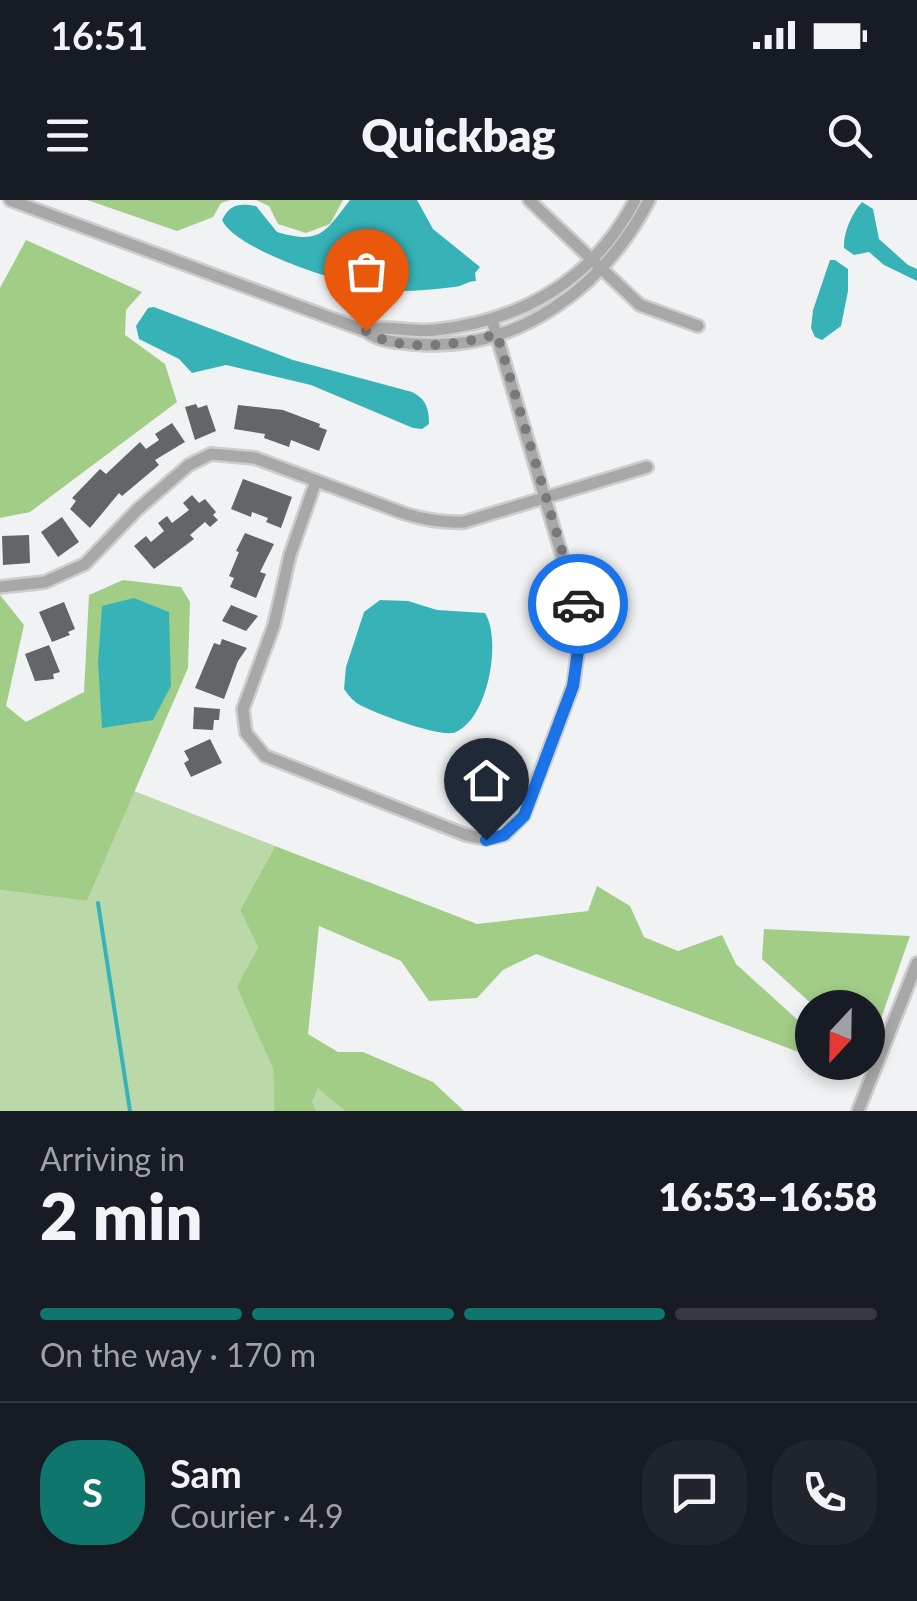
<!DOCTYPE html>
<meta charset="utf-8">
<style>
:root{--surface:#171b24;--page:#20242c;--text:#f1f3f6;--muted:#9ea1a6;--line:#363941;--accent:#0f766e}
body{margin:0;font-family:Lato,sans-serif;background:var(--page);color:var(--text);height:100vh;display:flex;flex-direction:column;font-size:38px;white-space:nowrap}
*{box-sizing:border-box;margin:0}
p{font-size:32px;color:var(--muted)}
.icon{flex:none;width:55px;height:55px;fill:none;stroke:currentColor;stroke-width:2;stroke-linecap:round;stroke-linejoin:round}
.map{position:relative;height:911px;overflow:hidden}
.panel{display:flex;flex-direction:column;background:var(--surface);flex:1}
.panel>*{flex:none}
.needle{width:65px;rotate:202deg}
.controls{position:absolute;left:795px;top:790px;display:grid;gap:20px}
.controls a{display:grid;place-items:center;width:90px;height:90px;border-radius:50%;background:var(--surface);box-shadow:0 5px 15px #0003;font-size:50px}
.pin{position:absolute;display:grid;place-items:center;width:85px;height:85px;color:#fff;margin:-102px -42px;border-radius:50% 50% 50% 0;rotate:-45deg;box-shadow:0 0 10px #0007}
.pin .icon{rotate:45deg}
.courier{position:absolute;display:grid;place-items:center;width:100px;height:100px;margin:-50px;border:8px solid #1a73e8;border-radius:50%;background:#fff;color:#222;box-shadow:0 2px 12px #0007}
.headline em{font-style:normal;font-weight:800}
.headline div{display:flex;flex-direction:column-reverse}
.headline{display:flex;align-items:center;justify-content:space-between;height:170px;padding:0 40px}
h1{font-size:65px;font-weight:800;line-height:75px}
.bar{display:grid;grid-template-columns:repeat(4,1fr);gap:15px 10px;align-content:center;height:120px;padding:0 40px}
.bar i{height:12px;border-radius:8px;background:var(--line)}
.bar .selected{background:var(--accent)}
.bar p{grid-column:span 4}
.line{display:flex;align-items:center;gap:25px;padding:0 40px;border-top:2px solid var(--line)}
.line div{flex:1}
.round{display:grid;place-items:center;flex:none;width:105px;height:105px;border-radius:40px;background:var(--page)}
.status{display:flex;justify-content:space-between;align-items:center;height:70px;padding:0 50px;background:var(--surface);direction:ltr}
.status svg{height:28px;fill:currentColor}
header{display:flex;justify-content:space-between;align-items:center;height:130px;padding:0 40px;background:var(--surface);font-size:45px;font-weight:800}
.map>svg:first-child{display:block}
.green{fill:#bbd8a9}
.forest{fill:#a2cd87}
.water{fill:#37b3b8}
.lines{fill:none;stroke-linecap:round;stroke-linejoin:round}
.stream{stroke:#37b3b8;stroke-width:4}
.building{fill:#646567}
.street-casing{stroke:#cccdce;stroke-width:16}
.street{stroke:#a9a8a8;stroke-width:11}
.done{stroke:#78797a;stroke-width:10;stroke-dasharray:0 18}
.route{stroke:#1a73e8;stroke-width:12}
</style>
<div class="status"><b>16:51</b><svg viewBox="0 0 49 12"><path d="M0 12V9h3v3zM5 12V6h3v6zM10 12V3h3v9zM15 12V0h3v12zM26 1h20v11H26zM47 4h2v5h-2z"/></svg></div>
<header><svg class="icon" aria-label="menu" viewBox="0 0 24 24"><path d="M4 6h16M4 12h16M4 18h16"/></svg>Quickbag<svg class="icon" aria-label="search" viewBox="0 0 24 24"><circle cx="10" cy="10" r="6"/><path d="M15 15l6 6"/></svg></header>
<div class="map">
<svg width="917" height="911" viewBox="0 0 917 911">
<rect width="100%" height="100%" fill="#f1f2f4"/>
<path class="green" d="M134,591L275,646L240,710L258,747L238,787L273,869L274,911H0V690L87,701Z
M318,887L345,911H317L312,902Z"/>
<path class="forest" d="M87,0H230L221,3L213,17L177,31Z
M256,0H343L330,24L306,33L278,24L269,6Z
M26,40L142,92L126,110L125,135L165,164L177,202L30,312L0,318V88Z
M123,380L181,387L190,402L188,468L87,701L0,690V395L24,425L6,506L26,522L84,492L89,395Z
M275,646L477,724L588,711L597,686L630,706L644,737L678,751L722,735L736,764L812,833V857L536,754L503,770L477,798L429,801L401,761L319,726L308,834L338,852H363L433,882L464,911H345L318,888L312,902L317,911H274L273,869L237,787L258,747L240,710Z
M764,729L910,736L870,850L868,808L815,807L762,759Z"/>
<path class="water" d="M350,0H417L433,29L480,67L475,73L476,81C468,81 463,86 454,87C437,89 419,91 400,91C364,92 237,53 222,20C230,4 239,3 256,6L277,32C321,45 325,32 350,0Z
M862,2L873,9L879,39L908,65L917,69V81L884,65L869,52L854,55L844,48C843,33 852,13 862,2Z
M830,60H835L848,69V91L841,126L822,140L815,137L811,128L813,110Z
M154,107L293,160L412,192C426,199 429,208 429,224L422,229L413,228L311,185L226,165L192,173L179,159L139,139L136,126L148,108Z
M134,398L169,412L171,486L153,520L102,528L98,463L102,406Z
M380,400L408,401L437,410L485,413C502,441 488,518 456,532C442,539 375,513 360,505C353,501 349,496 344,489L346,467L364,412Z"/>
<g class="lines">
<path class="stream" d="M98,703L130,911"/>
</g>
<path class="building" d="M196,204L198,208L207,205L216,231L195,240L185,207Z
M238,205L283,210L320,224L319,227L327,230L319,251L291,240L289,247L264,238L265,234L234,229Z
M172,223L185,242L155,260L159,265L122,296L119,293L90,328L70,309L76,301L72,298L100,269L106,274L140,242L146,249L159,240L155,234Z
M243,279L292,297L281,328L266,322L268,318L252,312L251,317L231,309Z
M192,295L199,303L205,299L216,312L213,315L218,320L210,327L205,322L190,335L194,339L154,369L134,346L146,336L151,342L164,331L158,323L167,316L172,323L189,310L183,303Z
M62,317L79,342L58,357L41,332Z
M245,333L274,344L260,372L266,374L256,398L230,387L234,378L229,376L239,352L236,351Z
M29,335L30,363L3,365L2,336Z
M64,402L75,429L68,432L70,435L52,442L39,412Z
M231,405L258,416L246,431L222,421Z
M222,439L247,448L238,461L224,499L195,488L214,443L220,445Z
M49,445L60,472L53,474L54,479L35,481L25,454Z
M194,507L220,509L219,520H214L213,530L193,529Z
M210,539L222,563L191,577L184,563L189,560L184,551Z"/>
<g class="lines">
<defs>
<path id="street" d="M10,0L366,131C382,143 397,142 416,144C518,153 605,86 649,0
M529,0L640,105L698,126
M366,131C389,124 412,133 435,130C522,121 594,79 635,0
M316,281L290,355L274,425L243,509L246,533L265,556L466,635L486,639L504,635L524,615L573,486L582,423L492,120
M0,387L45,382L85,364L138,309L189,265L211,254L255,258L403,313C424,320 442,323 464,322L647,267
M858,911L917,763"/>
</defs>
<use href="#street" class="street-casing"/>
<use href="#street" class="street"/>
</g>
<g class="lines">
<path class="done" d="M366,131C398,154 460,145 497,134L578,404"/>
<path class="route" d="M486,640L504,635L524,616L573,486L582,423L578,404"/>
</g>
</svg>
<div class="controls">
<a><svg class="needle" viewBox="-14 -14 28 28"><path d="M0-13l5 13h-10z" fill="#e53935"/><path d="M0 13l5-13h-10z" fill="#9ea1a6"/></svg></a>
</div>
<div class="pin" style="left:366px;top:131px;background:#ea580c"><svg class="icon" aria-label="bag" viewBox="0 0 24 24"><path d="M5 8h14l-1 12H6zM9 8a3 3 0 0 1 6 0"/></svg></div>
<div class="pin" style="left:486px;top:640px;background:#1f2937"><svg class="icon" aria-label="home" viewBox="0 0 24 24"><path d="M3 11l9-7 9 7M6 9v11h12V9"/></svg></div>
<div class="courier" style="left:578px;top:404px"><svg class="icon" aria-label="car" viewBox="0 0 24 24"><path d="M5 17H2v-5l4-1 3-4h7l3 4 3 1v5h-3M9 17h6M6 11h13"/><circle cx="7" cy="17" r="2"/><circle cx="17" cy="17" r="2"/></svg></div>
</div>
<section class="panel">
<div class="headline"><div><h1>2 min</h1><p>Arriving in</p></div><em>16:53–16:58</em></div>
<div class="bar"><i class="selected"></i><i class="selected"></i><i class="selected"></i><i></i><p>On the way · 170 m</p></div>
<div class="line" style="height:180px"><b class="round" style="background:var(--accent);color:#fff">S</b><div><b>Sam</b><p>Courier · 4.9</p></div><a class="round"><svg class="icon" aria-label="chat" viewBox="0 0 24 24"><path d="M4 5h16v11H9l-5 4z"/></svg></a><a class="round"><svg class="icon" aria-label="phone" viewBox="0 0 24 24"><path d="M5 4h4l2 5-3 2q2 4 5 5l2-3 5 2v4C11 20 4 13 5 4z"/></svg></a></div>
</section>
